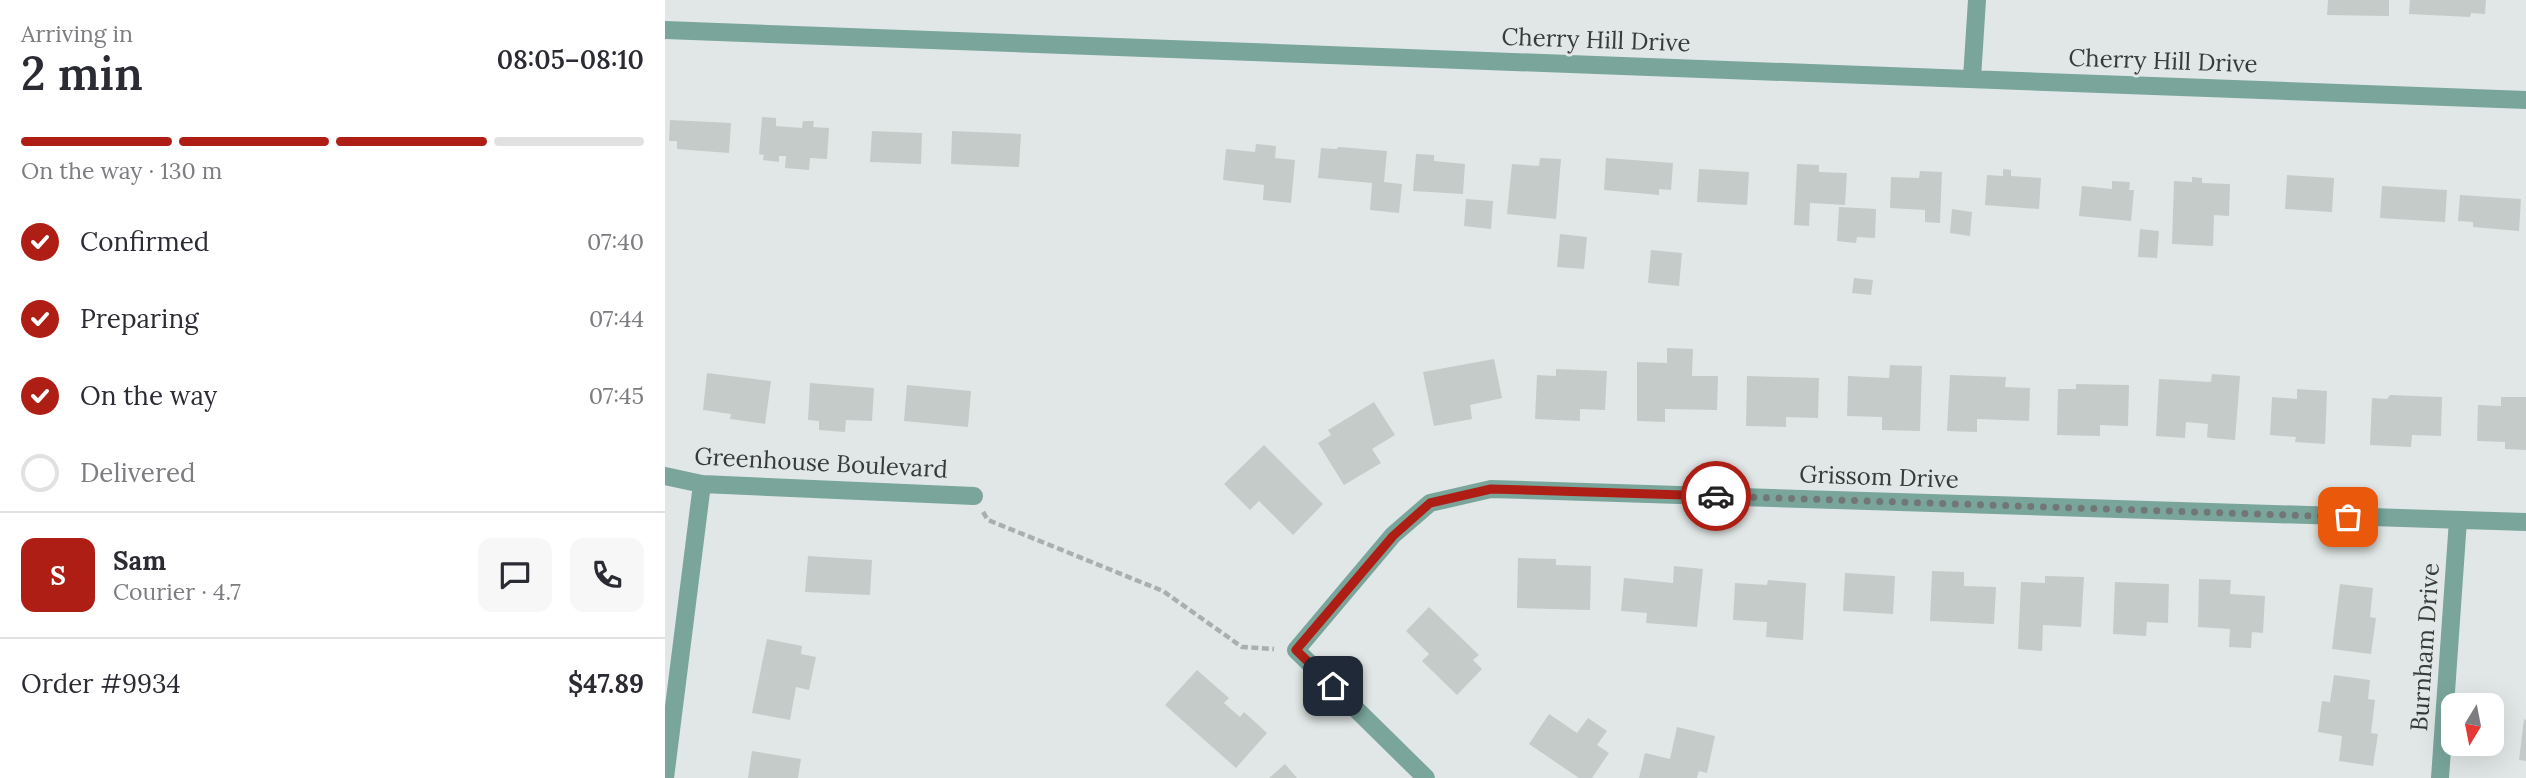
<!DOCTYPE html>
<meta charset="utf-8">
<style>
:root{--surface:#fff;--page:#f7f7f7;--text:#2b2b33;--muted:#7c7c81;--line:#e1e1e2;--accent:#ae1e14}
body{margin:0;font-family:Lora,serif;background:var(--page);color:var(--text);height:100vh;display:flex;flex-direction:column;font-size:26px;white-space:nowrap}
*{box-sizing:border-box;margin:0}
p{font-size:23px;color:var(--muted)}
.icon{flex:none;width:38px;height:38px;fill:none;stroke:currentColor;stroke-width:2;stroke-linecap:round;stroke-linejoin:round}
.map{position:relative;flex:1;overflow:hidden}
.panel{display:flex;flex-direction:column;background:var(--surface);width:665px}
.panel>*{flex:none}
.needle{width:46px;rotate:190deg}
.controls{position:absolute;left:1776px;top:693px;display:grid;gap:14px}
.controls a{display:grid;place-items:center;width:63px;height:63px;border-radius:14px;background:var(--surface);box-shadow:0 7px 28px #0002;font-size:35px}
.pin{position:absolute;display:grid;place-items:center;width:60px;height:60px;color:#fff;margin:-30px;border-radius:14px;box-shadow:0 4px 10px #0006}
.courier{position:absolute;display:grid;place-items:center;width:70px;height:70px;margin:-35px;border:5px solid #ae1e14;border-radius:50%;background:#fff;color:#222;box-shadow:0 2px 9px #0007}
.overview em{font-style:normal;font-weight:600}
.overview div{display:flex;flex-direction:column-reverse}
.overview{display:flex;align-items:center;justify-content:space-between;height:119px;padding:0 21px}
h1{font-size:46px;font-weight:600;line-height:52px}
.bar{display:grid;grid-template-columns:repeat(4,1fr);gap:10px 7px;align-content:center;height:84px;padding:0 21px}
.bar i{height:9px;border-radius:5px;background:var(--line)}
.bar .active{background:var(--accent)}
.bar p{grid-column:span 4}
.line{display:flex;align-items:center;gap:18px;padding:0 21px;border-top:2px solid var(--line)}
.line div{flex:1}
.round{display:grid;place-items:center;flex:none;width:74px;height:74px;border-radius:14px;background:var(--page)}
ol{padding:0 21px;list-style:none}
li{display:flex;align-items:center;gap:21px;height:77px}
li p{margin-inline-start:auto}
li .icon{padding:7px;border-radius:50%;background:var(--accent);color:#fff;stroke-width:4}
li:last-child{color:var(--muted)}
li i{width:38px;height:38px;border:4px solid var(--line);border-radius:50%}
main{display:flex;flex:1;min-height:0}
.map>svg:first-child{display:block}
.building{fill:#c4cbc9}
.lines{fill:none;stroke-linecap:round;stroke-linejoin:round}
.path{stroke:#aaafae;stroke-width:4.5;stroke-dasharray:7 3.5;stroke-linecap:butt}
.minor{stroke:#79a59b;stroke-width:18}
.done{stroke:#727776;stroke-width:7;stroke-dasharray:0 12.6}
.route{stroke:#ae1e14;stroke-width:9}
.labels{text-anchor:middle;stroke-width:6;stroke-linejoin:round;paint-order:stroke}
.street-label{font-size:24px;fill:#373a39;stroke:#e1e7e6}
</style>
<main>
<section class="panel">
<div class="overview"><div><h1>2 min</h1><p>Arriving in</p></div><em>08:05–08:10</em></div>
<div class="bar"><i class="active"></i><i class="active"></i><i class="active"></i><i></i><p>On the way · 130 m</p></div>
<ol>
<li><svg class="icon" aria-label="check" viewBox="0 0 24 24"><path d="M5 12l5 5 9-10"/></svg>Confirmed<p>07:40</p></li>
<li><svg class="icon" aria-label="check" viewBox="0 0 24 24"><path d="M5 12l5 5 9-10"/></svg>Preparing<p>07:44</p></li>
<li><svg class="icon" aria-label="check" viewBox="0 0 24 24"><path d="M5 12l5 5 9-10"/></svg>On the way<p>07:45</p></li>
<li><i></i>Delivered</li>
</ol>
<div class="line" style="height:126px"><b class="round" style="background:var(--accent);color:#fff">S</b><div><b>Sam</b><p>Courier · 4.7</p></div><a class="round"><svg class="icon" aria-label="chat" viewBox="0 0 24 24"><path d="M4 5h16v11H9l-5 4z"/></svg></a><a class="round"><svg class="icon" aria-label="phone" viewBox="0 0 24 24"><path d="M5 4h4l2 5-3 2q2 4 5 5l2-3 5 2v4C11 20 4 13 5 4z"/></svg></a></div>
<div class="line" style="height:91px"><div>Order #9934</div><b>$47.89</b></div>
</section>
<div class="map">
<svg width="1861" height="778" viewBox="0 0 1861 778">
<rect width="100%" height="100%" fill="#e1e7e6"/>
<path class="building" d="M1663,0H1724V16L1662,15Z
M1745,0H1821L1820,14L1806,13L1805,17L1744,14Z
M97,117L111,118V126L137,128L138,121H149L148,127L164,128L162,159L145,158L144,170L120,168L121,156H114V162L98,160L99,155L94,154Z
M5,120L66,123L64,153L12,149V141H4Z
M207,131L257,133L256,164L205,162Z
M287,131L356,134L354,167L286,164Z
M591,144L611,146L610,158L630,160L626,203L598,200L599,185L558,180L561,149L590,152Z
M674,147L722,151L719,182L737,184L734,213L705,210L707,183L653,178L656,148L671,149Z
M751,154L769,155V161L800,164L798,194L748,191Z
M875,158L896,159L891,219L842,214L847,164L874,166Z
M941,158L1008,163L1006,190L994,189V195L939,190Z
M1132,164L1154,165V172L1182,173L1180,205L1145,203L1144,226L1129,225Z
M1034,169L1084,172L1082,205L1032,202Z
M1338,169L1346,170V176L1376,178L1374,209L1320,205L1322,175L1338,176Z
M1255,171L1277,172L1275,223L1260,222V210L1225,208L1226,177L1254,178Z
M1622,175L1669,178L1667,212L1620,209Z
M1527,177L1537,178V183L1565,184L1564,216L1549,215L1548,246L1507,244L1509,181L1527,182Z
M1447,181L1465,182L1464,190H1469L1466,221L1414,216L1417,186L1447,189Z
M1717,186L1782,190L1780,222L1715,218Z
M1795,195L1856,199L1854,231L1808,227V222L1793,221Z
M801,199L828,201L826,229L799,226Z
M1174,207L1211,209L1210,238L1192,237L1191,243L1172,241Z
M1287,209L1307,212L1305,236L1285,233Z
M1475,229L1494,231L1492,258L1473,257Z
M895,234L922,237L919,269L892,267Z
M986,250L1017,253L1014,286L983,283Z
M1189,278L1208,280L1206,295L1187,293Z
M1002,348L1028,349L1027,376H1053L1052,410L1000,409V422L972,421V362L1002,363Z
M829,359L837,398L805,405L807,419L769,426L758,372Z
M1225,365L1257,366L1255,431L1217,430V417L1182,416L1183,376L1224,378Z
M891,369L942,371L940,410L915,409V421L870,419L872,375L891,376Z
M42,373L106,381L100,424L65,419L66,414L38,410Z
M1547,374L1575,376L1570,440L1545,438L1542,437L1543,424L1521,422L1520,438L1491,436L1494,379L1546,382Z
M1285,375L1341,377L1340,387L1365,388L1364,421L1312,419V432L1282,431Z
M1082,376L1154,378L1153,418L1121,417V427L1081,426Z
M145,383L209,388L207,421L181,420L180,432L154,430V421L143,420Z
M1411,384L1464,385L1463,426L1435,425V436L1392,435L1393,389H1411Z
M242,385L306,391L303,427L239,421Z
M1632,389L1662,391L1660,444L1630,442L1631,437L1605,435L1607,397L1632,399Z
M1725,395L1777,397L1776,436L1747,435L1746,447L1705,445L1707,398L1722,399Z
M1836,397H1861V450L1840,449V442L1812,441L1813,405L1836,406Z
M709,402L730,435L707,449L716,463L679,485L653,443L666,435L663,430Z
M599,445L658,504L628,535L594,501L585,510L559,484Z
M143,556L207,560L205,595L140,592Z
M853,558L891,559V565L926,566L925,610L852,608Z
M1009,566L1038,569L1032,627L981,623L982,613L956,611L959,578L1008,583Z
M1267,571L1299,572V586L1331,587L1329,624L1265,621Z
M1180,573L1230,576L1228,614L1178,611Z
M1380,576L1419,577L1416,627L1378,625L1377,651L1353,649L1356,582L1380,583Z
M1534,579L1566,580L1565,594L1600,596L1598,633L1587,632L1586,648L1564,647L1565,629L1533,627Z
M1103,580L1141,583L1138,640L1101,637L1102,622L1068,620L1070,583L1102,585Z
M1450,582L1504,584L1503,623L1482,622L1481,636L1448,634Z
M1675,584L1708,588L1705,617L1711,618L1706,654L1667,649Z
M764,607L814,655L808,660L817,669L792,695L757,661L764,654L741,631Z
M102,639L137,646L136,654L151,657L144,690L131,687L125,720L87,713Z
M532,670L564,698L559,703L575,717L579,712L602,733L571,768L500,705Z
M1669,675L1705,680L1703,699L1710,700L1706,733L1713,734L1708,766L1674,761L1677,736L1653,732L1657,701L1665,702Z
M884,714L912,733L923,718L942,731L932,745L944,753L927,778H914L864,744Z
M1859,719L1861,720V761L1854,760Z
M1012,727L1050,736L1042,773L1034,771L1032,778H974L980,753L1005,759Z
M87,751L136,759L133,778H83Z
M620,764L632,778H604Z"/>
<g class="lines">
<path class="path" d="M318,512L323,520L498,591L577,647L609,649"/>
<path class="minor" d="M0,30L1861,100
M1307,78L1312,0
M0,476L37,484L309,496
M0,778L37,484
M761,778L631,650L728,535L765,503L826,489L1861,522
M1775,778L1793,520"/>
</g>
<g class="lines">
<path class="done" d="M1051,496L1683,517"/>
<path class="route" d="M668,686L631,650L728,536L765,503L826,489L1051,496"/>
</g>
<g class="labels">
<g class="street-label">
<text transform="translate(931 40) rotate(2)" y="8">Cherry Hill Drive</text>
<text transform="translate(1498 61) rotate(2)" y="8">Cherry Hill Drive</text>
<text transform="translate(156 463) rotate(3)" y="8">Greenhouse Boulevard</text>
<text transform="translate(1214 477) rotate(2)" y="8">Grissom Drive</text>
<text transform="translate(1760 647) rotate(-86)" y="8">Burnham Drive</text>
</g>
</g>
</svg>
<div class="controls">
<a><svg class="needle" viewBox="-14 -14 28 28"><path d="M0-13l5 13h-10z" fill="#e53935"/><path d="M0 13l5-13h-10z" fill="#7c7c81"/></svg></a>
</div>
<div class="pin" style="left:1683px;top:517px;background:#ea580c"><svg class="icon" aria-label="bag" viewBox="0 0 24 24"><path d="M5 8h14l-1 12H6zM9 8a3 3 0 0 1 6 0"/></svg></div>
<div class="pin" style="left:668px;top:686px;background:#1f2937"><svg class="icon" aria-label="home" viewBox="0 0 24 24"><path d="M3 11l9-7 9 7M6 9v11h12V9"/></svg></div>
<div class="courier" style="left:1051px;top:496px"><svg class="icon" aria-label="car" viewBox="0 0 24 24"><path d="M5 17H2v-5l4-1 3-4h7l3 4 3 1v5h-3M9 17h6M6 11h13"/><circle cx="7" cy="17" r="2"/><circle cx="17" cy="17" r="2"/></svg></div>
</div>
</main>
